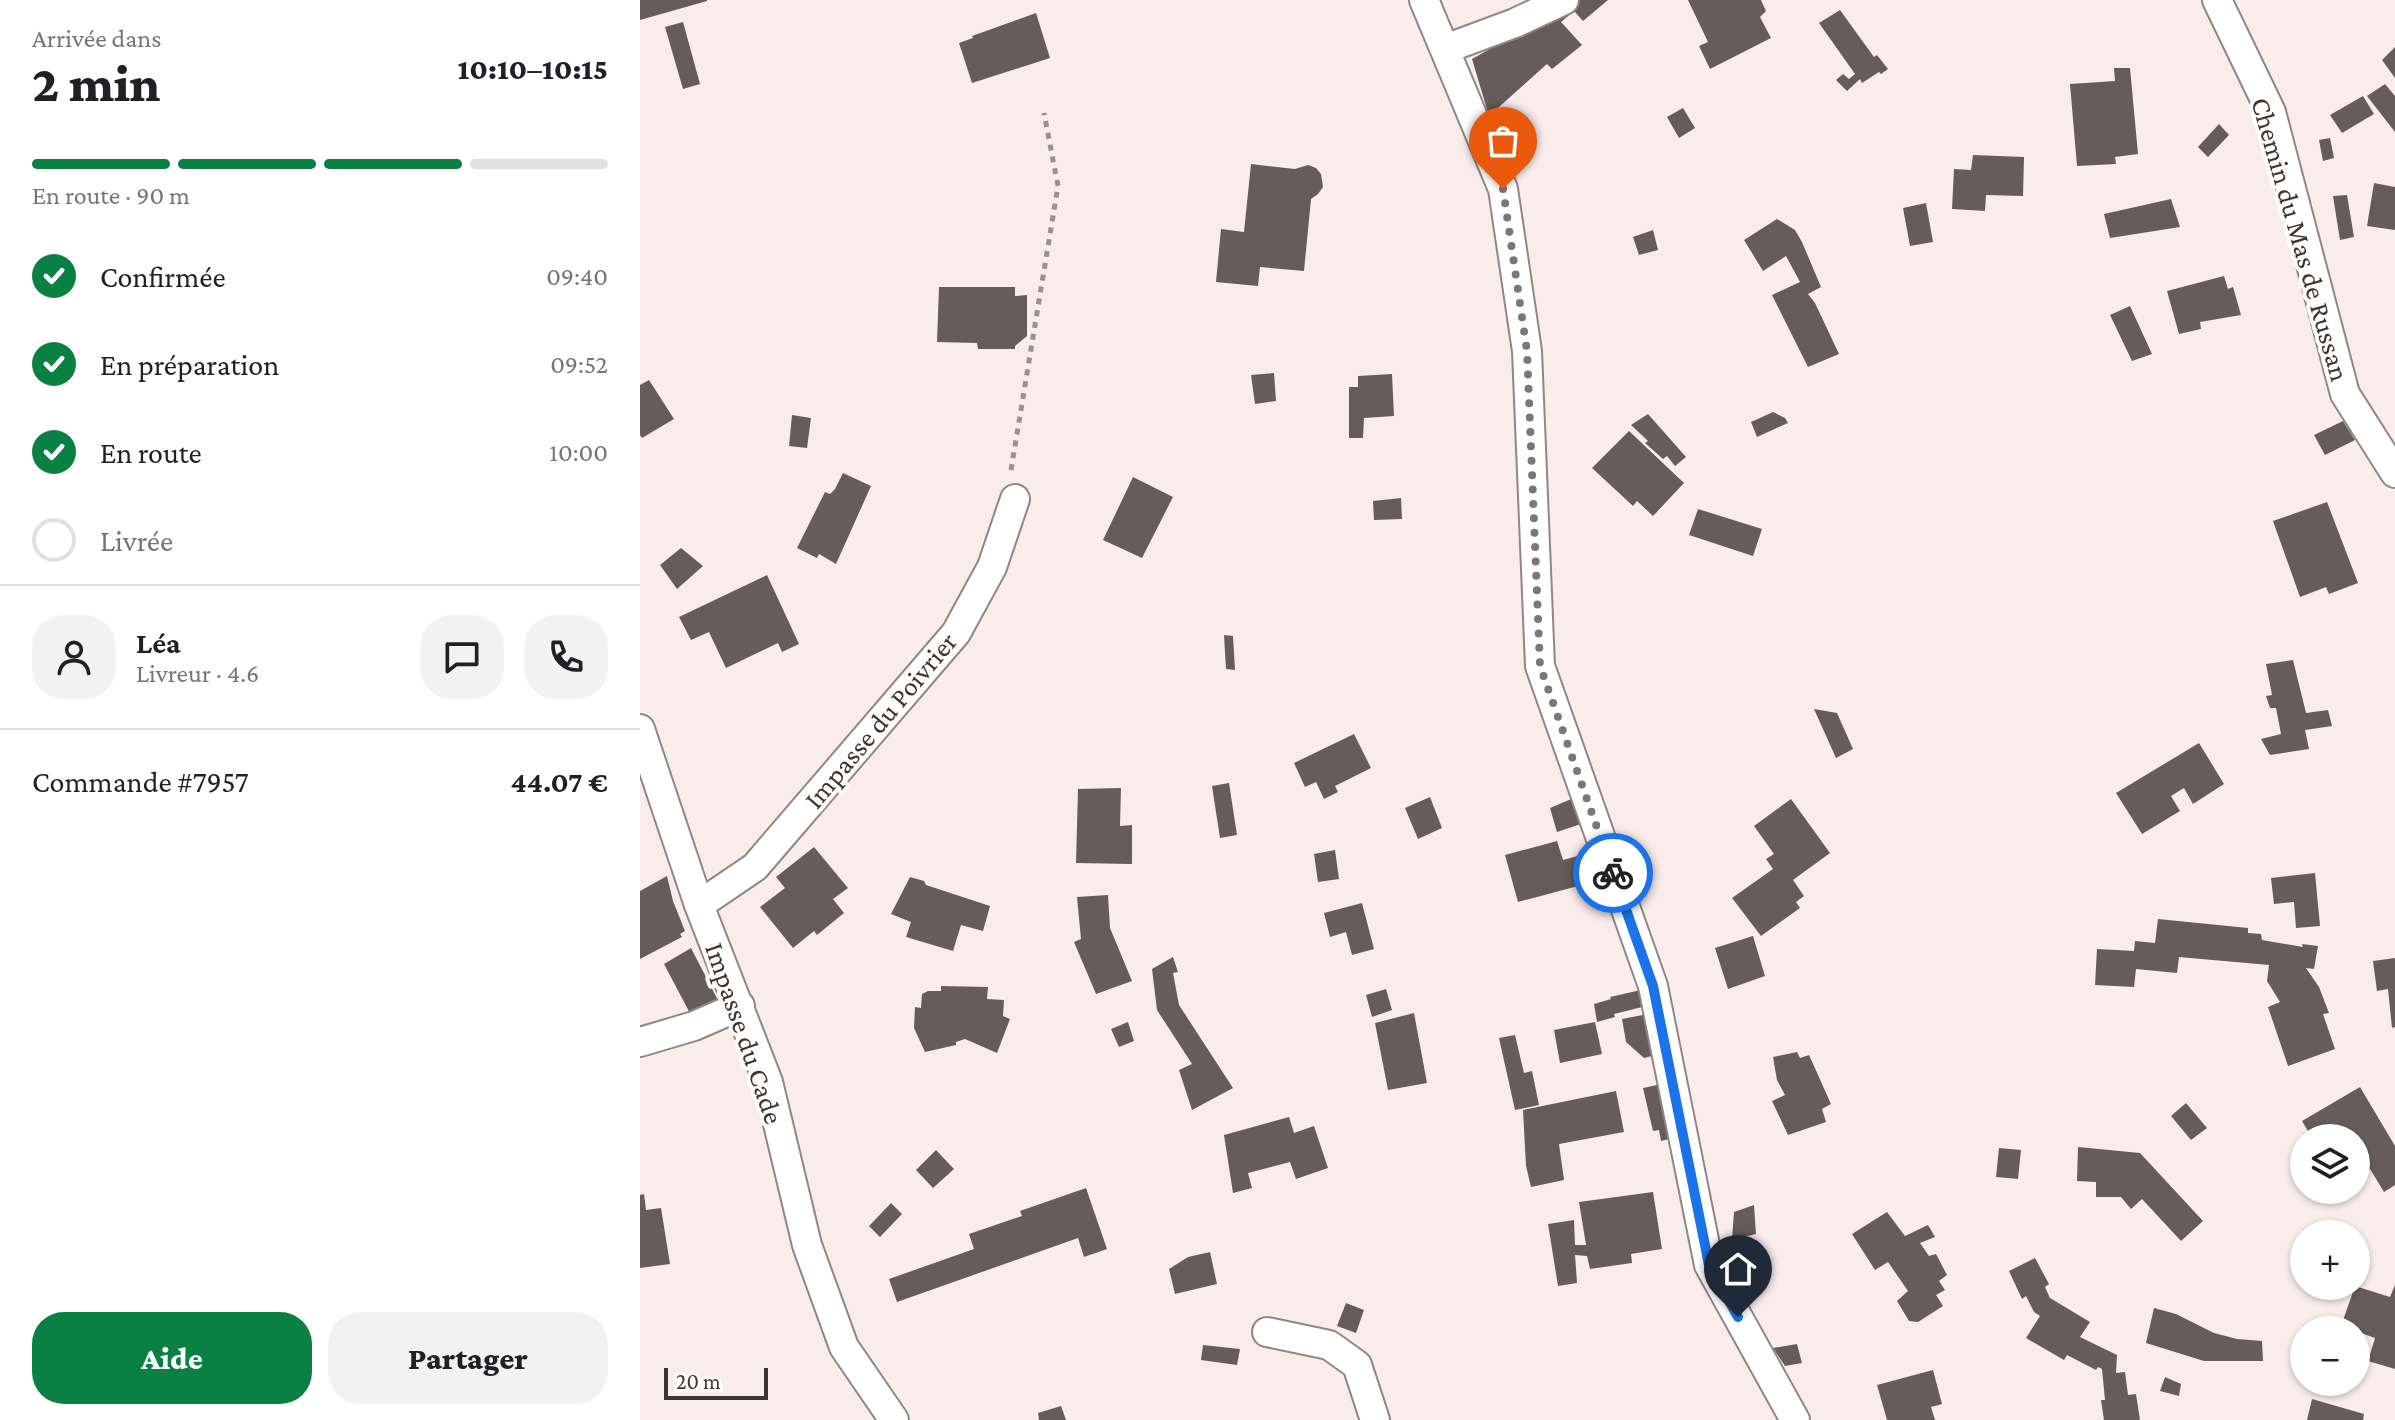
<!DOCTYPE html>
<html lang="fr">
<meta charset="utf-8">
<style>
:root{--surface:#fff;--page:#f2f2f2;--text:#202124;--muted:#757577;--line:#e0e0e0;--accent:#0b8043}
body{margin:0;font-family:"Crimson Pro",serif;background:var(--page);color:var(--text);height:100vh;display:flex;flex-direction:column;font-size:30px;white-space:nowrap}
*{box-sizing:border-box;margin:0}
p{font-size:26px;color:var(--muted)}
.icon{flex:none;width:44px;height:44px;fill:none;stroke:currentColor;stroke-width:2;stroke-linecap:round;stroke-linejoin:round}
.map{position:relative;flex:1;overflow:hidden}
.sheet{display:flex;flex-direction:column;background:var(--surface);width:640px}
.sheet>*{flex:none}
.tools{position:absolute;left:1650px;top:1124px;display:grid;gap:16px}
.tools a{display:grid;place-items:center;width:80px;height:80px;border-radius:50%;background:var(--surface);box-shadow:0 2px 6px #0004;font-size:40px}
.scale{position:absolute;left:24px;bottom:20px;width:104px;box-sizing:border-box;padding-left:8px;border:4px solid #3b3636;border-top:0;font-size:22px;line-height:28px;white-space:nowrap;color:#3b3636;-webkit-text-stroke:6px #fffdfc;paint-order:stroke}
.pin{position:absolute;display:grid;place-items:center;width:68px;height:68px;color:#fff;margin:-82px -34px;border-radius:50% 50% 50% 0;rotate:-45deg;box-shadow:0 0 8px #0007}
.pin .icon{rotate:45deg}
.courier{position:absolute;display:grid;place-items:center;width:80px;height:80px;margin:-40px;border:6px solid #1a73e8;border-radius:50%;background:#fff;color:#222;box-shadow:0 2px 10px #0007}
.head em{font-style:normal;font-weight:800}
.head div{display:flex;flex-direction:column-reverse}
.head{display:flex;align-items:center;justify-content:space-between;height:136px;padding:0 32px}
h1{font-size:52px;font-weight:800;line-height:60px}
.bar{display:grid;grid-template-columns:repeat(4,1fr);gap:12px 8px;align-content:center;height:96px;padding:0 32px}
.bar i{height:10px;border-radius:6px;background:var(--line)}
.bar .selected{background:var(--accent)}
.bar p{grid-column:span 4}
.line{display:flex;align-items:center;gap:20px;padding:0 32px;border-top:2px solid var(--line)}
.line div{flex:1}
.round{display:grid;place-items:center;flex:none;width:84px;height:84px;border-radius:32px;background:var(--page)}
ol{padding:0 32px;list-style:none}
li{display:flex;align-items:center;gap:24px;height:88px}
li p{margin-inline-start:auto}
li .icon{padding:8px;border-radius:50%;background:var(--accent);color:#fff;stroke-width:4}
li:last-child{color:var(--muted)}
li i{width:44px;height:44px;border:4px solid var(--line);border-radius:50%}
.primary-button{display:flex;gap:16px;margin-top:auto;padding:16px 32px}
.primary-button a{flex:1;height:92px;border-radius:32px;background:var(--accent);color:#fff;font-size:32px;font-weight:800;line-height:92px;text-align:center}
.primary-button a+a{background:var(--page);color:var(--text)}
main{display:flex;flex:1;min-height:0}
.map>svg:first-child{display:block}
.building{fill:#665c5b}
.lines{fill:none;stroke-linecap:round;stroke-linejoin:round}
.street-casing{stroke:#918685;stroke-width:32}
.path{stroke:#999190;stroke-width:5;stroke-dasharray:6 6;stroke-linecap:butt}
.street{stroke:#fff;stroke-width:28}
.done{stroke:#7e7676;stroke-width:8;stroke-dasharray:0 14.4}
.route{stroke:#1a73e8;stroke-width:10}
.labels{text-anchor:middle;stroke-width:8;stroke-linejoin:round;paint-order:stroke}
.street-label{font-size:28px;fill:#3b3636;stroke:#fffdfc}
</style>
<main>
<section class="sheet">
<div class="head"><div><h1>2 min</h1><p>Arrivée dans</p></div><em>10:10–10:15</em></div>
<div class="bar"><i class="selected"></i><i class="selected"></i><i class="selected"></i><i></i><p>En route · 90 m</p></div>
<ol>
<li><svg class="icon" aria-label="check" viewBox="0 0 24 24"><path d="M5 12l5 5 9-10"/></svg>Confirmée<p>09:40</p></li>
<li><svg class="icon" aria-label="check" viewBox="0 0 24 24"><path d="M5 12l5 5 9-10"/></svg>En préparation<p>09:52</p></li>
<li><svg class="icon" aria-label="check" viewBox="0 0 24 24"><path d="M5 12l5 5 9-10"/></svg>En route<p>10:00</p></li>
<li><i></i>Livrée</li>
</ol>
<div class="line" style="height:144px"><a class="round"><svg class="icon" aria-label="person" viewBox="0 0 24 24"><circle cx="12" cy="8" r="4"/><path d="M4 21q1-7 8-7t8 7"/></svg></a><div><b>Léa</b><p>Livreur · 4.6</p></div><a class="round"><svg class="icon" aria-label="chat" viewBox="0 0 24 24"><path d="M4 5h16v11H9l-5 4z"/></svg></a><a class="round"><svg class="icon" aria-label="phone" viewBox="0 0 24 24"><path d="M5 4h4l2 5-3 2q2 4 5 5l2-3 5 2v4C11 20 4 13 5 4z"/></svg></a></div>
<div class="line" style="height:104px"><div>Commande #7957</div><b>44.07 €</b></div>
<div class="primary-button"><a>Aide</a><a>Partager</a></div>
</section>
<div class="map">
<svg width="1755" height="1420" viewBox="0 0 1755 1420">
<rect width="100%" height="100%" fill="#f9edec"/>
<path class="building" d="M0,0H67V1L0,20Z
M937,0H968L943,21L934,11L921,22L942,45L912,69L907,64L849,116L832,59Z
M1048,0H1121L1126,11L1120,17L1131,38L1070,69L1059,46L1068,42Z
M1200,10L1234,57L1237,55L1248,69L1241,74L1239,72L1222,83L1220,79L1207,91L1196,80L1203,74L1209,79L1215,74L1179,23Z
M396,13L410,58L332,83L319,43L333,38L332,36Z
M43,22L60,84L43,89L25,27Z
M1755,47V78L1742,60Z
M1474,68H1490L1498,154L1475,157L1476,164L1437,166L1430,84L1475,81Z
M1745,84L1755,96V132L1727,96Z
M1723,96L1734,114L1702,133L1690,115Z
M1043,108L1055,128L1039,138L1027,117Z
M1579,124L1589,135L1568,157L1558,147Z
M1690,138L1694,158L1683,161L1679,140Z
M1333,155L1384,157L1383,196L1346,195L1345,211L1312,209L1314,169L1331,170Z
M611,164L655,169L668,165L676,168L681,174L683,187L678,194L671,199L664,271L620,267L618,286L576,282L581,229L604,232Z
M1734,183L1755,187V230L1727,226Z
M1707,195L1714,237L1700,240L1693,196Z
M1531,199L1540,227L1470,238L1464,214Z
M1286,203L1293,242L1270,246L1263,208Z
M1137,219L1155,230L1162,242L1181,287L1168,294L1175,303L1199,354L1168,367L1132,295L1160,282L1146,256L1123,271L1104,240Z
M1013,230L1018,250L999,255L993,237Z
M1584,276L1588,289L1593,287L1601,315L1560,322L1561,329L1539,334L1527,291Z
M299,287H375V296L387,295V336L375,346V349H338L337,343L297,342Z
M1490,306L1512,354L1492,361L1470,315Z
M634,373L636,401L615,404L611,375Z
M752,374L754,416L724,418L723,438H709V387H718V376Z
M9,380L34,419L2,438L0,435V385Z
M1133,412L1145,418L1148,423L1117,437L1111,422Z
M1008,414L1046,457L1035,466L1027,456L1023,459L1005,443L1008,441L991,425Z
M152,415L171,418L167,448L149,446Z
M1703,421L1715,440L1685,455L1674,435Z
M989,431L1044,483L1013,516L997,501L993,506L952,468Z
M203,473L231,486L196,564L179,554L177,558L157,548L185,492L190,494L195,489Z
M493,477L533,497L502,558L463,540Z
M761,498L762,519L734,520L733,501Z
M1687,502L1718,583L1689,594L1686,587L1660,597L1633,521Z
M1058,509L1122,529L1113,556L1049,535Z
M41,548L63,566L37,589L20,565Z
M127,575L159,644L142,652L138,643L86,668L69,632L51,640L39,617Z
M584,635L593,636L595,670L586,669Z
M1653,660L1666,713L1688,710L1692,726L1665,730L1669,749L1630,755L1621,739L1641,734L1636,708H1630L1626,696L1632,695L1626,664Z
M1174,709L1197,713L1213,749L1196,758Z
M714,734L731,768L695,786L698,792L684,799L676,782L665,787L654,763Z
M1559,743L1584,784L1553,804L1544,788L1531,796L1540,811L1502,834L1476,793Z
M589,783L597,835L580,838L572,786Z
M481,788L480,826L492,825V864L436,863L438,789Z
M790,797L802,828L778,839L765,808Z
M936,797L944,823L917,832L910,808Z
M1151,799L1190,853L1153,880L1164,896L1156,902L1160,908L1121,936L1092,898L1133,869L1126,859L1134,854L1114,826Z
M917,841L923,860L945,854L953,882L878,902L865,855Z
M174,847L208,888L193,899L204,913L177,935L174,931L153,948L120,907L145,888L136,877Z
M695,850L699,879L678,882L674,854Z
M1675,873L1680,926L1656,928L1654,902L1634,904L1631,878Z
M27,876L33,901L45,931L40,934L42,937L0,959V891Z
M270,877L284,881L286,885L350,906L343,931L321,925L313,951L266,937L271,922L251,914Z
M468,895L470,928L492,981L456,994L434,942L441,939L437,897Z
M722,903L734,949L712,955L706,932L690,937L684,913Z
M1518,919L1608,928V933L1621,934L1622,940L1663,947L1662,944L1678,946L1674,969L1666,968L1679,987L1689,1013L1683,1014L1695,1049L1648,1066L1628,1007L1640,1002L1627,981L1629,965L1539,957L1537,973L1496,969L1494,987L1455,985L1457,949L1494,951L1495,941L1515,943Z
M1113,936L1125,976L1088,989L1075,948Z
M51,948L81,1006L53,1019L24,964Z
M533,957L538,972L533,973L539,1005L593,1088L552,1110L539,1070L552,1064L517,1010L512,969Z
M1755,958V1027L1752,1028L1748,989L1737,991L1733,961Z
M301,986L348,987L347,999L364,1000L363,1016L370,1019L357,1053L325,1039L316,1042V1045L285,1052L274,1028L275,1007L281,1008L282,994L288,991H301Z
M746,989L752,1010L732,1017L726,995Z
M1001,990L1006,1006L974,1014L975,1017L957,1022L954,1004L971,999L970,997Z
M774,1013L787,1083L748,1090L735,1023Z
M1008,1014L1016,1055L1004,1058L986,1042L982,1019Z
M488,1022L494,1041L479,1047L471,1029Z
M955,1022L962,1054L920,1063L914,1030Z
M875,1035L884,1073L892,1071L899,1105L875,1110L859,1038Z
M1157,1052L1160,1058L1169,1055L1191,1104L1182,1109L1186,1122L1148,1135L1132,1101L1145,1095L1137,1080L1133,1057Z
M1022,1084L1033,1138L1021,1141L1019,1130L1013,1131L1003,1088Z
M1720,1087L1755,1146V1185L1744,1192L1730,1169L1719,1176L1716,1171V1138H1672L1662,1121Z
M976,1091L984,1132L919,1144L924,1180L891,1187L886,1166L883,1110Z
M1546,1103L1567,1128L1551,1140L1531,1116Z
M649,1117L654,1133L674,1126L688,1168L656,1179L650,1162L608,1173L612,1188L593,1193L584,1135Z
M1438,1147L1500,1153L1563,1221L1541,1241L1502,1199L1491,1209L1481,1197H1456V1182L1437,1181Z
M1359,1148L1381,1150L1378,1179L1356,1177Z
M296,1150L314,1169L293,1188L276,1170Z
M446,1188L467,1249L444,1257L438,1238L257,1302L249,1279L334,1249L329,1234L382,1216L380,1211Z
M1013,1192L1022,1249L991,1254L992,1263L950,1269L947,1256L935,1255L937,1283L918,1286L908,1224L934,1220L935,1245H946L939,1202Z
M4,1194L6,1210L21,1208L30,1264L0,1268V1195Z
M251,1203L262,1214L240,1237L229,1226Z
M1114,1205L1116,1234L1092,1240L1094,1212Z
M1247,1212L1265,1236L1288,1225L1295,1237L1280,1243L1289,1256L1296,1254L1307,1275L1299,1281L1305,1290L1296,1295L1303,1306L1278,1322L1269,1321L1257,1301L1268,1291L1248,1262L1235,1270L1212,1234Z
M570,1252L577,1284L535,1294L529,1269L548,1257Z
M1395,1258L1409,1284L1405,1287L1410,1298L1450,1322L1440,1337L1477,1355L1476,1373L1485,1372L1488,1395L1496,1394L1500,1420H1464L1461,1400H1465L1462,1369L1458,1367L1456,1370L1427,1355L1424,1360L1386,1338L1400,1316L1394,1312L1386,1296L1382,1299L1369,1271Z
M1755,1285V1369L1728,1361L1735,1338L1701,1326L1715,1286L1750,1297Z
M706,1303L724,1310L716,1333L697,1326Z
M1514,1308L1536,1314L1574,1333L1597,1339L1622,1341L1623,1361H1564L1506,1343Z
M1157,1344L1162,1363L1145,1366L1133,1348Z
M563,1345L600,1349L597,1365L561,1360Z
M1293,1370L1302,1404L1291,1407L1295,1420H1247L1237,1385Z
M1525,1377L1541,1384L1539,1396L1520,1391Z
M1672,1399L1724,1414L1723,1420H1667Z
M421,1406L426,1420H399L398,1413Z"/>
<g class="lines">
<defs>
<path id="street" d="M784,0L863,189L887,351L900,666L1013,986L1069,1265L1155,1420
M1577,0L1631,112L1705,394L1755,473
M805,49L875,23L924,0
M0,729L59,905L128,1082L167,1245L204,1347L254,1420
M59,905L115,867L316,633L352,567L375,499
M0,1042L54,1026L100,1006
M627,1332L689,1345L717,1365L735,1420"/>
</defs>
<use href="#street" class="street-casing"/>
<path class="path" d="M371,470L418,186L404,113"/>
<use href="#street" class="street"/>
</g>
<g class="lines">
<path class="done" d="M863,189L887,351L900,666L973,873"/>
<path class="route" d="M973,873L1013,986L1069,1265L1098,1317"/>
</g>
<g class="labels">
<g class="street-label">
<text transform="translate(1661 239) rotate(74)" y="10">Chemin du Mas de Russan</text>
<text transform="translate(240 720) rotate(-50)" y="10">Impasse du Poivrier</text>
<text transform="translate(105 1033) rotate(71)" y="10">Impasse du Cade</text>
</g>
</g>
</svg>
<div class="tools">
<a><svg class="icon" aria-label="layers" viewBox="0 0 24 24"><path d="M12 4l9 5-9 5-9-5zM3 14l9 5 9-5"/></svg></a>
<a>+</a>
<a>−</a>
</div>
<div class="scale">20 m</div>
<div class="pin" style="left:863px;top:189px;background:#ea580c"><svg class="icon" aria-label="bag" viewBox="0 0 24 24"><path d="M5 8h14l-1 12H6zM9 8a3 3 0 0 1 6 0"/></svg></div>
<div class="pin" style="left:1098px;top:1317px;background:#1f2937"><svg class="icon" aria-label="home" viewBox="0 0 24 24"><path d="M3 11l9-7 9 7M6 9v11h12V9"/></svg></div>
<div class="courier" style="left:973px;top:873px"><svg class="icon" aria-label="bike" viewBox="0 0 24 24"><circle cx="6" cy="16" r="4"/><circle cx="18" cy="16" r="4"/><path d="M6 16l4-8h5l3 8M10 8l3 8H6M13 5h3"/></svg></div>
</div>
</main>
